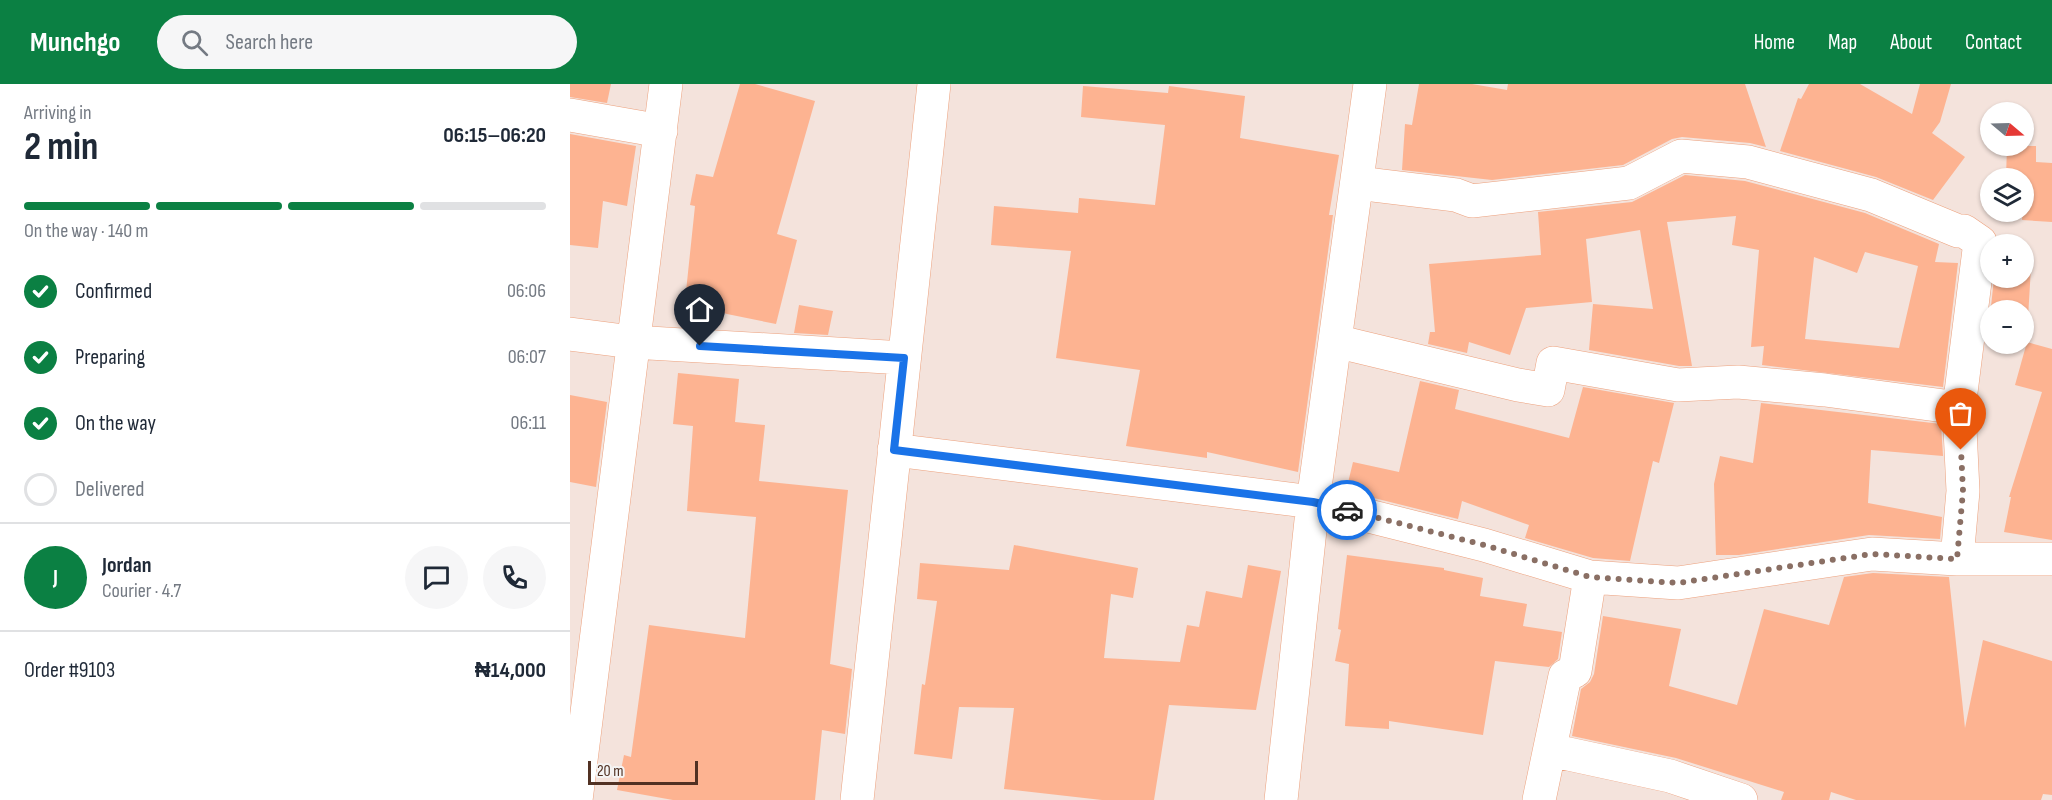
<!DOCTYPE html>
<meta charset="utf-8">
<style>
:root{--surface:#fff;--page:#f6f6f7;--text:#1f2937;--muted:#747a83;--line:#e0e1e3;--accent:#0b8043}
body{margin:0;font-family:"Sofia Sans Condensed",sans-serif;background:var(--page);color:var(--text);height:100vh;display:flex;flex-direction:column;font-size:22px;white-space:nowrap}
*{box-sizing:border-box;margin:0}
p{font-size:20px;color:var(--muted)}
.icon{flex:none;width:33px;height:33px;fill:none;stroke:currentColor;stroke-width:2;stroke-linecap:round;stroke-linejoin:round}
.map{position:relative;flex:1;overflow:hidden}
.drawer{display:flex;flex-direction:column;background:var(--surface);width:570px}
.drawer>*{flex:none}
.needle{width:39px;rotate:109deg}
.fabs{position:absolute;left:1410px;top:18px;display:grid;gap:12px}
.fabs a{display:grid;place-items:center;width:54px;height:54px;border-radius:50%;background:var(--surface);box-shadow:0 2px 4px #0004;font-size:30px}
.scale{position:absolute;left:18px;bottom:15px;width:110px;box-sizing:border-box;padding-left:6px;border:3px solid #513123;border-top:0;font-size:16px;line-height:21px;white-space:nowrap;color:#513123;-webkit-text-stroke:4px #f4f4f4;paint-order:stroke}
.pin{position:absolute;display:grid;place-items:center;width:51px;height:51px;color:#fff;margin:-62px -26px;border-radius:50% 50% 50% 0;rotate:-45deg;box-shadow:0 0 6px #0007}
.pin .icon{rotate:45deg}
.courier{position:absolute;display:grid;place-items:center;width:60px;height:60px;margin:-30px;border:4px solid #1a73e8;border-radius:50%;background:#fff;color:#222;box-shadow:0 2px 8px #0007}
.summary em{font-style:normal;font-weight:700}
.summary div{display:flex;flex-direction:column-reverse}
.summary{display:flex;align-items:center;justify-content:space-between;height:102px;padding:0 24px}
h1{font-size:39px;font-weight:700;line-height:45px}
.bar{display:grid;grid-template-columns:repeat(4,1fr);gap:9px 6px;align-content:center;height:72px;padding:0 24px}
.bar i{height:8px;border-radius:4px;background:var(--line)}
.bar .current{background:var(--accent)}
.bar p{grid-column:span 4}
.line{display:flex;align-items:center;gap:15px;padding:0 24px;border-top:2px solid var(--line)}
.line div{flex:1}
.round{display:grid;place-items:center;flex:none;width:63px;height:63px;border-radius:32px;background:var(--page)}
ol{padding:0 24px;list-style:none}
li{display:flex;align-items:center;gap:18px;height:66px}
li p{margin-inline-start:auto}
li .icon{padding:6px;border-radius:50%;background:var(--accent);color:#fff;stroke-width:4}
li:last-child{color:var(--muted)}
li i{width:33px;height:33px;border:3px solid var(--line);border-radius:50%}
header{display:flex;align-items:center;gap:36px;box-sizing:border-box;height:84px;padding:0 30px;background:var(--accent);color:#fff}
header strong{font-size:28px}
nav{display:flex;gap:33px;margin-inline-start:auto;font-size:21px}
.search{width:420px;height:54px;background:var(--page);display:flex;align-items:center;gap:15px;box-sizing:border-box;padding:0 21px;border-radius:33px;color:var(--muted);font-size:22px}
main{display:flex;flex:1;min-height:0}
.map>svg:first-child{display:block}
.building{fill:#fdb391;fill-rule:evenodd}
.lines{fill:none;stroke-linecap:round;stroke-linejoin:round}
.minor-casing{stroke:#eda17d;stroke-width:34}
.minor{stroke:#fff;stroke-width:33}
.done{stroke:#8a6f64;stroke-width:6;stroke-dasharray:0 10.8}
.route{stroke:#1a73e8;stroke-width:8}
</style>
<header>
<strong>Munchgo</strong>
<div class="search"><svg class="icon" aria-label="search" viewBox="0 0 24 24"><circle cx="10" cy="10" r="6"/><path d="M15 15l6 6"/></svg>Search here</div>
<nav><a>Home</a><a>Map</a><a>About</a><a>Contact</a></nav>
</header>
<main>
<section class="drawer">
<div class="summary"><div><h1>2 min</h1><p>Arriving in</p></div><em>06:15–06:20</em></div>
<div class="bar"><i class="current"></i><i class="current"></i><i class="current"></i><i></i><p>On the way · 140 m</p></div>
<ol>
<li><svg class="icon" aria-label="check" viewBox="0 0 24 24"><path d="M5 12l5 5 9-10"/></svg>Confirmed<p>06:06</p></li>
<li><svg class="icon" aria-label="check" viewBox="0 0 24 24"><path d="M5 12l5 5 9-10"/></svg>Preparing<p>06:07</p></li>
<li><svg class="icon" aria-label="check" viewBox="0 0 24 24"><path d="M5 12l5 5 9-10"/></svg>On the way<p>06:11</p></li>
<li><i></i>Delivered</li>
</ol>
<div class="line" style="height:108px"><b class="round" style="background:var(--accent);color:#fff">J</b><div><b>Jordan</b><p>Courier · 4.7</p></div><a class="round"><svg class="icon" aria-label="chat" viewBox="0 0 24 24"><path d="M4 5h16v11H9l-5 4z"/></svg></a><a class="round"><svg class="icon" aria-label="phone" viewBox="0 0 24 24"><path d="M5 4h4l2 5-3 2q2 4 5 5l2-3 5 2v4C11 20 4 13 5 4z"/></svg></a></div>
<div class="line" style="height:78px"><div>Order #9103</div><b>₦14,000</b></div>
</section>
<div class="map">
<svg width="1482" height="716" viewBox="0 0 1482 716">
<rect width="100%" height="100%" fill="#f4e3dc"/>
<path class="building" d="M0,0H41L37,19L0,13Z
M170,0H185L245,17L207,150L227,156L206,240L157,230L115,217L125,122L120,121L126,90L143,93Z
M849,0H902L937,6L938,0H1175L1196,63L1180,59L1112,53L1102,55L1053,81L922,96L832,86L835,40L842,41Z
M1239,0H1290L1342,30L1350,0H1381L1370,38L1362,49L1395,73L1363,116L1306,93L1210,67L1228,14L1231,15Z
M513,2L598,9L599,2L675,12L670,54L769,71L759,131H763L728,388L637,368V374L556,362L570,286L486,274L501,167L421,161L424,122L508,129L509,114L585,121L595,41L511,33Z
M0,50L66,62L57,122L33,117L28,164L0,161Z
M1437,62H1466V78L1482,79V138L1452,136L1454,94H1436Z
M1115,91L1175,97L1295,129L1369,160L1365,178L1388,179L1373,303L1192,281L1194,262L1181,263L1189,166L1162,161L1166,132L1097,138L1122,282H1109L1019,266L1023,220L1083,225L1070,146L1016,155L1022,218L956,224L940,271L899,258L897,269L858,260L860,248H865L859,180L971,171L968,128L1062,118ZM1295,168L1348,182L1329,264L1235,255L1244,173L1287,189Z
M1454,183H1461L1458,234H1454V226H1420V232L1424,194H1454Z
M229,221L263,227L258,251L224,249Z
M1457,258L1482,265V456L1434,448L1441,413H1439L1472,308L1445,301Z
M108,289L169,295L165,338L195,341L189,397L278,406L260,580L282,585L275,650L252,646L245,716H103L47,706L54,671L61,673L79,541L175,554L186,433L117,427L123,342L103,340Z
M850,297L889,306L885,325L999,354L1013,303L1104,319L1089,379L1083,377L1060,477L1023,474L955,454L959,441L892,417L888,435L776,407L783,378L829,388Z
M0,311L37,318L26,403L0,398Z
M1191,319L1371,340L1373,372L1301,366L1298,419L1372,433L1370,455L1299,451L1169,471H1146L1144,400L1150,372L1183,379Z
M444,461L568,484L563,514L541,510L534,574L610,578L617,541L629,543L636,507L672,514L678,481L711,487L686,626L599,621L584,716H532L434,705L444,624L389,623L382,675L344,670L352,600L355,601L367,517L347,515L350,479L439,486Z
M777,471L874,484V486L913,494L910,512L957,520L953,542L992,548L988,575L979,583L925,577L913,651L819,637V645L775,642L779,580L765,577L771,546L768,545Z
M1303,489L1379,493L1395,644L1413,556L1482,577V711L1473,710L1471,716H1286L1261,708L1259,716H1211L1214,708L1106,674L1002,652L1011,605L1020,598L1024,590L1033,532L1111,545L1099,602L1167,621L1194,525L1259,541L1274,493Z"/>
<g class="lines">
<defs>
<path id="minor" d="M0,31L91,47
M787,99L886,111L902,117L1059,99L1111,72L1178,78L1301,111L1388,147H1394L1410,158L1389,324L1393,407L1387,475
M0,250L62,258L334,274
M765,257L948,301L978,306L983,279L1108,301L1168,298L1255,306L1389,324
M324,366L743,418L914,461L1020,493L1108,499L1302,470L1387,475H1482
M980,666L1100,692L1171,716
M6,716L96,0
M287,716L364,0
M711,716L743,418L800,0
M969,716L995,592L1005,587L1020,493"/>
</defs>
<use href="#minor" class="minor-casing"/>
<use href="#minor" class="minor"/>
</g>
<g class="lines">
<path class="done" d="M777,426L914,461L1020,493L1108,499L1302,470L1387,475L1393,407L1391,366"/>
<path class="route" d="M130,262L334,274L324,366L743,418L777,426"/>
</g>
</svg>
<div class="fabs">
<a><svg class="needle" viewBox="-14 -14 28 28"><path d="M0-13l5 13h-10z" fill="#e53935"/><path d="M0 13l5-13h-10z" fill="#747a83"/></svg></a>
<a><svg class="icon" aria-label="layers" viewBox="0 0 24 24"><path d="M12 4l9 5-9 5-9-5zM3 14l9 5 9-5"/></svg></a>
<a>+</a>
<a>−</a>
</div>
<div class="scale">20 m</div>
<div class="pin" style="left:1391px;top:366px;background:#ea580c"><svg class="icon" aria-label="bag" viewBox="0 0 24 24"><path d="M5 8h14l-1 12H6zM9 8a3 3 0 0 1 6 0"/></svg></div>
<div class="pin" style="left:130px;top:262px;background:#1f2937"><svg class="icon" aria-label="home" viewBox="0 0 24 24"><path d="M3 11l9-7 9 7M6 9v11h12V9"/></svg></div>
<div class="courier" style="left:777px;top:426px"><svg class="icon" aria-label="car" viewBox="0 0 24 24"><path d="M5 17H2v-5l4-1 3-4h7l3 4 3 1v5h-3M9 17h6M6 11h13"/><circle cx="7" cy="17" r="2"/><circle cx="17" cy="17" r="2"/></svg></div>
</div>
</main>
